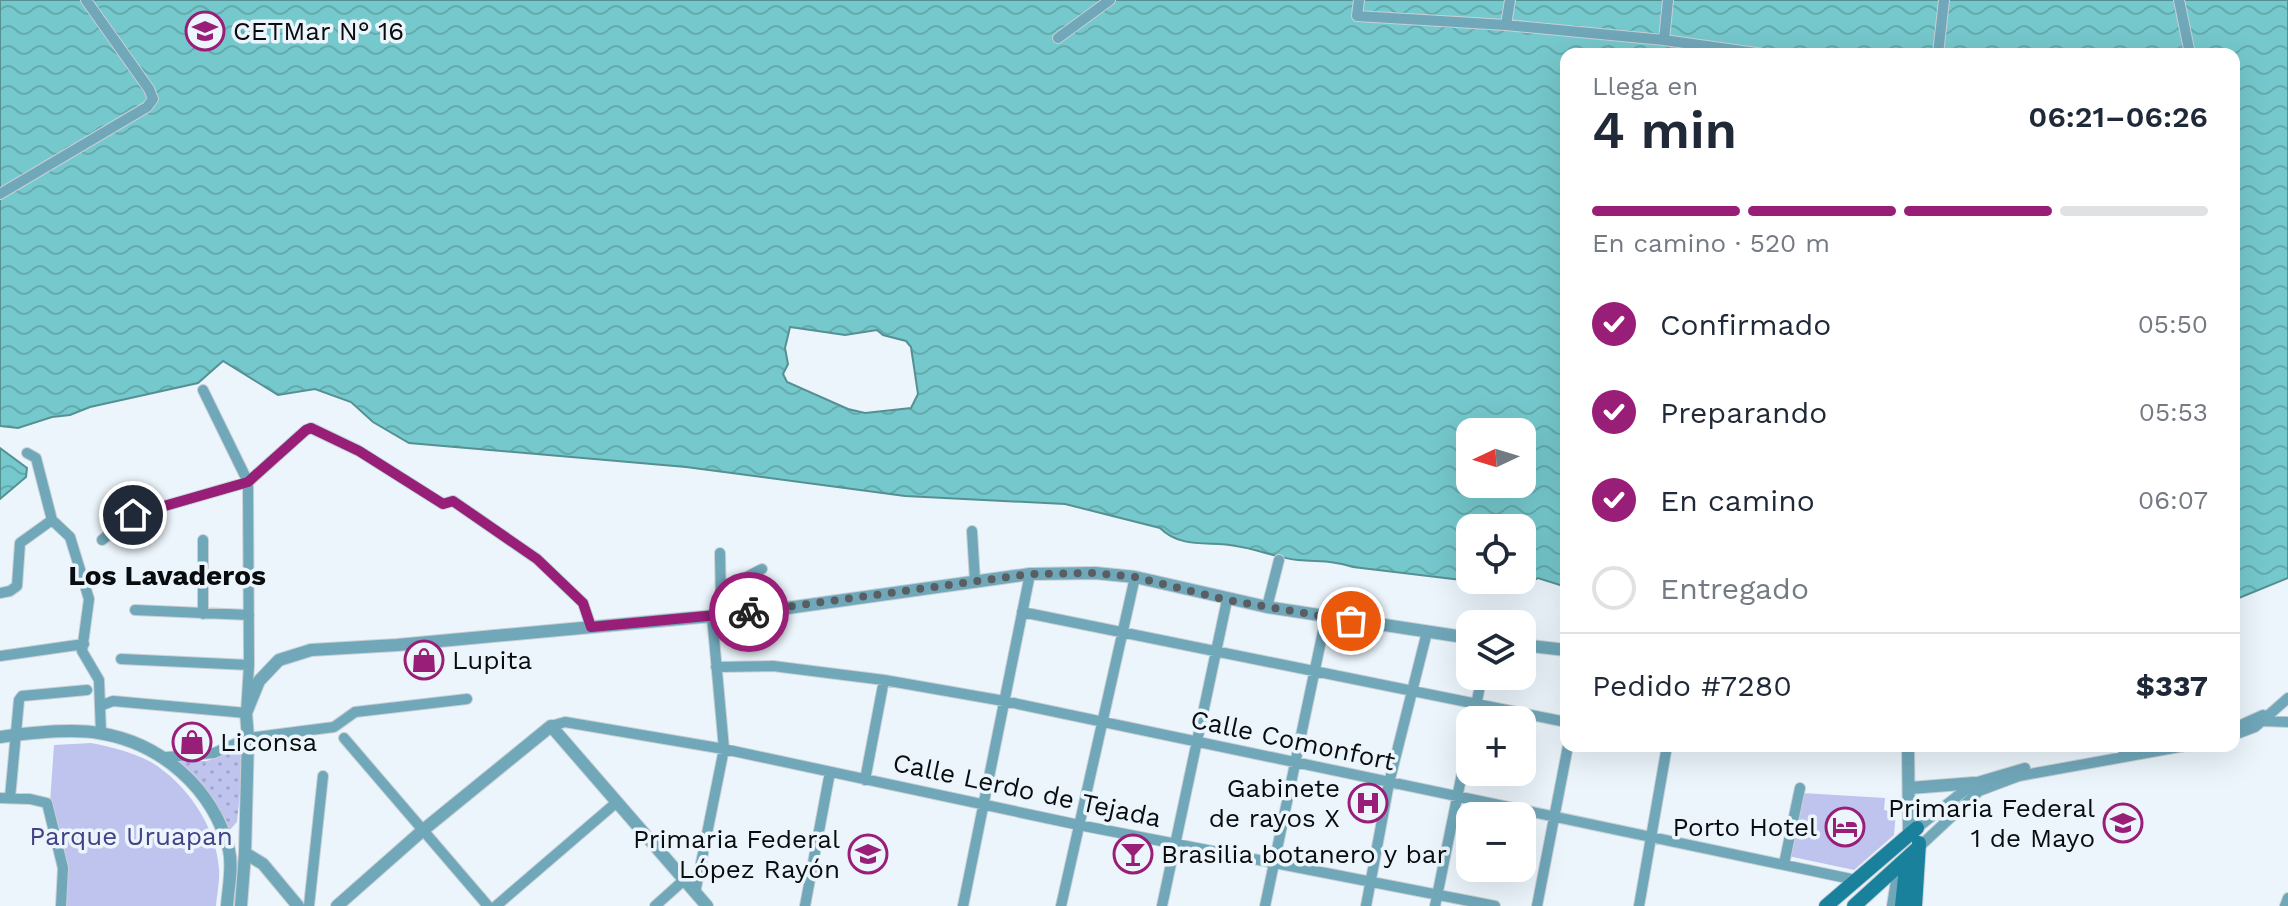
<!DOCTYPE html>
<html lang="es">
<meta charset="utf-8">
<style>
:root{--surface:#fff;--page:#f2f2f3;--text:#1f2937;--muted:#747a83;--line:#e0e1e3;--accent:#981e78}
body{margin:0;font-family:"Work Sans",sans-serif;background:var(--page);color:var(--text);height:100vh;display:flex;flex-direction:column;font-size:30px;white-space:nowrap}
*{box-sizing:border-box;margin:0}
p{font-size:26px;color:var(--muted)}
.icon{flex:none;width:44px;height:44px;fill:none;stroke:currentColor;stroke-width:2;stroke-linecap:round;stroke-linejoin:round}
.map{position:relative;flex:1;overflow:hidden}
.panel{position:absolute;left:1560px;top:48px;width:680px;height:704px;display:flex;flex-direction:column;background:var(--surface);border-radius:16px;box-shadow:0 8px 32px #0002}
.panel>*{flex:none}
.needle{width:52px;rotate:266deg}
.fabs{position:absolute;left:1456px;top:418px;display:grid;gap:16px}
.fabs a{display:grid;place-items:center;width:80px;height:80px;border-radius:16px;background:var(--surface);box-shadow:0 8px 32px #0002;font-size:40px}
.pin{position:absolute;display:grid;place-items:center;width:68px;height:68px;color:#fff;margin:-34px;border:4px solid #fff;border-radius:50%;box-shadow:0 2px 8px #0007}
.courier{position:absolute;display:grid;place-items:center;width:80px;height:80px;margin:-40px;border:6px solid #981e78;border-radius:50%;background:#fff;color:#222;box-shadow:0 2px 10px #0007}
.summary em{font-style:normal;font-weight:600}
.summary div{display:flex;flex-direction:column-reverse}
.summary{display:flex;align-items:center;justify-content:space-between;height:136px;padding:0 32px}
h1{font-size:52px;font-weight:600;line-height:60px}
.bar{display:grid;grid-template-columns:repeat(4,1fr);gap:12px 8px;align-content:center;height:96px;padding:0 32px}
.bar i{height:10px;border-radius:6px;background:var(--line)}
.bar .active{background:var(--accent)}
.bar p{grid-column:span 4}
.line{display:flex;align-items:center;gap:20px;padding:0 32px;border-top:2px solid var(--line)}
.line div{flex:1}
ol{padding:0 32px;list-style:none}
li{display:flex;align-items:center;gap:24px;height:88px}
li p{margin-inline-start:auto}
li .icon{padding:8px;border-radius:50%;background:var(--accent);color:#fff;stroke-width:4}
li:last-child{color:var(--muted)}
li i{width:44px;height:44px;border:4px solid var(--line);border-radius:50%}
.map>svg:first-child{display:block}
.green{fill:#bfc4ef}
.garden{fill:url(#garden-dots)}
.water{fill:url(#water-waves);stroke:#559093;stroke-width:2;fill-rule:evenodd}
.lines{fill:none;stroke-linecap:round;stroke-linejoin:round}
.minor-casing{stroke:#c8d0d6;stroke-width:12}
.tertiary-casing{stroke:#c8d0d6;stroke-width:14}
.secondary-casing{stroke:#c8d0d6;stroke-width:16}
.minor{stroke:#70a7b9;stroke-width:10}
.tertiary{stroke:#70a7b9;stroke-width:12}
.secondary{stroke:#19819b;stroke-width:14}
.done{stroke:#595e62;stroke-width:8;stroke-dasharray:0 14.4}
.route{stroke:#981e78;stroke-width:10}
.labels{text-anchor:middle;stroke-width:7;stroke-linejoin:round;paint-order:stroke}
.poi-label{font-size:26px;fill:#0a0d0f;stroke:#ecf5fc;text-anchor:start}
.street-label{font-size:26px;fill:#0a0d0f;stroke:#ecf5fc}
.park-label{font-size:26px;fill:#434286;stroke:#ecf5fc}
.neighbourhood-label{font-size:28px;font-weight:bold;fill:#0a0d0f;stroke:#ecf5fc}
</style>
<div class="map">
<svg width="2288" height="906" viewBox="0 0 2288 906">
<defs>
<pattern id="garden-dots" width="8" height="8" patternUnits="userSpaceOnUse" patternTransform="scale(2)"><rect width="8" height="8" fill="#bfc4ef"/><path d="M2 2h.1M6 6h.1" fill="none" stroke="#a3a7cc" stroke-width="1.8" stroke-linecap="round"/></pattern>
<pattern id="water-waves" width="16" height="10" patternUnits="userSpaceOnUse" patternTransform="scale(2)"><rect width="16" height="10" fill="#75c8cc"/><path d="M0 5q4-4 8 0t8 0" fill="none" stroke="#64abae"/></pattern>
</defs>
<rect width="100%" height="100%" fill="#ecf5fc"/>
<path class="green" d="M91,743C112,747 132,752 151,762C187,784 216,826 219,869C220,881 217,894 216,906H64L50,803L54,745Z
M1802,793L1885,798L1884,810L1896,812L1894,835L1854,870L1788,856Z"/>
<path class="garden" d="M245,745L237,822L227,833L209,793L177,761H207Z"/>
<path class="water" d="M0,0H2288V578L2234,600V54H1566V587L1538,578L1520,587L1353,567C1332,560 1319,562 1298,560C1277,558 1257,549 1236,546C1209,541 1181,549 1160,528L1065,504L905,496L686,467L409,443L373,422L351,402L315,389L278,395L223,361L198,383L90,407L70,415L52,417L18,428L0,426ZM790,327L845,335L877,330L883,335L906,341L911,347L918,394L911,408L865,413L848,409L787,382L783,374L788,364L785,348ZM1470,432H1522V484H1470ZM1470,528H1522V580H1470Z
M0,448L27,468L26,477L0,499Z"/>
<g class="lines">
<defs>
<path id="minor" d="M1359,0L1357,16L1506,25L1664,40L1763,54
M2179,0L2190,54
M1506,25L1510,0
M1058,38L1110,0
M1664,40L1668,0
M1938,54L1944,0
M0,194L147,107L153,99L149,89L86,0
M27,453L36,458L52,520L70,537L89,599L82,651L99,680L101,733
M972,531L975,581
M102,540L133,515L248,482L306,430L311,428L359,451L443,504L453,501L537,559L583,603L591,627
M721,590L762,569
M0,593L10,591L17,586L20,543L52,520
M1267,607L1279,560
M135,610L249,615
M1022,612L1566,722
M203,614V540
M0,656L84,644
M121,659L249,665
M716,667L773,666L884,680L1004,701L1856,880
M100,706L113,701L246,713L249,665L248,482L203,390
M1473,720L1482,676
M2263,721L2288,722
M551,726L565,722L724,749L1079,825L1495,906
M2234,728L2263,715
M2234,735L2255,727L2288,698
M344,738L488,906
M2123,750L2145,746
M167,757L214,753L248,738L334,727L355,712L467,699
M865,780L884,680
M0,798L30,799L47,803L63,868L61,906
M10,798L19,700L22,696L87,690
M1917,828L1974,783L2025,768
M1919,847L1979,791L2019,776L2185,746
M1784,864L1800,788
M695,893L724,749L712,616L721,604L720,553
M309,906L323,776
M496,906L617,802
M655,906L684,880
M805,906L830,772
M963,906L1030,574
M1061,906L1135,577
M1162,906L1227,600
M1265,906L1326,617
M1366,906L1389,783L1427,632
M1435,906L1470,734
M1537,906L1568,746
M1639,906L1667,746
M1892,906L1898,868
M2285,906L2288,898"/>
<path id="tertiary" d="M1522,645L1566,650
M0,737C29,733 70,728 99,733C161,743 213,788 229,850C233,868 228,889 227,906
M1908,746L1909,834
M1910,788L1974,783
M245,853L263,864L298,906
M241,906L245,853L248,738L246,713L259,681L279,660L311,650L397,645L766,611L1030,574L1095,573L1135,577L1267,607L1470,638
M337,906L422,831L551,726L707,906"/>
<path id="secondary" d="M1826,906L1917,828
M1854,906L1919,847
M1902,906L1907,858
M1915,906L1919,843"/>
</defs>
<use href="#minor" class="minor-casing"/>
<use href="#tertiary" class="tertiary-casing"/>
<use href="#secondary" class="secondary-casing"/>
<use href="#minor" class="minor"/>
<use href="#tertiary" class="tertiary"/>
<use href="#secondary" class="secondary"/>
</g>
<g class="lines">
<path class="done" d="M749,612L1030,574L1095,573L1135,577L1227,600L1351,621"/>
<path class="route" d="M133,515L248,482L306,430L311,428L359,451L443,504L453,501L537,559L583,603L591,627L749,612"/>
</g>
<defs>
<symbol id="school-ring" viewBox="-11 -11 22 22"><circle r="9.5" fill="#ecf5fc" stroke="#981e78" stroke-width="1.5"/><path d="M0-5L7-2L0 1L-7-2ZM-4 1L0 2.5L4 1V4Q0 6-4 4Z" fill="#981e78"/></symbol>
<symbol id="shop-ring" viewBox="-11 -11 22 22"><circle r="9.5" fill="#ecf5fc" stroke="#981e78" stroke-width="1.5"/><path d="M-5-2.5h2.3a2.7 3.5 0 0 1 5.4 0H5L5.5 6h-11ZM-1.5-2.5h3a1.5 2.3 0 0 0-3 0Z" fill="#981e78"/></symbol>
<symbol id="hospital-ring" viewBox="-11 -11 22 22"><circle r="9.5" fill="#ecf5fc" stroke="#981e78" stroke-width="1.5"/><path d="M-5-5h3v3.5h4V-5h3V5h-3V1.5h-4V5h-3Z" fill="#981e78"/></symbol>
<symbol id="hotel-ring" viewBox="-11 -11 22 22"><circle r="9.5" fill="#ecf5fc" stroke="#981e78" stroke-width="1.5"/><path d="M-6-4.5h1.5V1H6V5H4.5V3h-9V5H-6ZM-4 0a1.8 1.8 0 1 1 3.6 0ZM.5 0V-2.5h3Q6-2.5 6 0Z" fill="#981e78"/></symbol>
<symbol id="bar-ring" viewBox="-11 -11 22 22"><circle r="9.5" fill="#ecf5fc" stroke="#981e78" stroke-width="1.5"/><path d="M-6-5H6L.8 .8V4.5H3.5V6h-7V4.5H-.8V.8Z" fill="#981e78"/></symbol>
</defs>
<g fill-rule="evenodd">
<use href="#school-ring" x="183" y="9" width="44" height="44"/>
<use href="#shop-ring" x="402" y="638" width="44" height="44"/>
<use href="#shop-ring" x="170" y="720" width="44" height="44"/>
<use href="#hospital-ring" x="1346" y="781" width="44" height="44"/>
<use href="#school-ring" x="2101" y="801" width="44" height="44"/>
<use href="#hotel-ring" x="1823" y="805" width="44" height="44"/>
<use href="#school-ring" x="846" y="832" width="44" height="44"/>
<use href="#bar-ring" x="1111" y="832" width="44" height="44"/>
</g>
<g class="labels">
<g class="poi-label">
<text x="233" y="40">CETMar N° 16</text>
<text x="452" y="669">Lupita</text>
<text x="220" y="751">Liconsa</text>
<text x="1340" y="797" text-anchor="end">Gabinete<tspan x="1340" dy="30">de rayos X</tspan></text>
<text x="2095" y="817" text-anchor="end">Primaria Federal<tspan x="2095" dy="30">1 de Mayo</tspan></text>
<text x="1817" y="836" text-anchor="end">Porto Hotel</text>
<text x="840" y="848" text-anchor="end">Primaria Federal<tspan x="840" dy="30">López Rayón</tspan></text>
<text x="1161" y="863">Brasilia botanero y bar</text>
</g>
<g class="street-label">
<text transform="translate(1293 740) rotate(12)" y="9">Calle Comonfort</text>
<text transform="translate(1027 790) rotate(12)" y="9">Calle Lerdo de Tejada</text>
</g>
<g class="park-label">
<text x="131" y="845">Parque Uruapan</text>
</g>
<g class="neighbourhood-label">
<text x="167" y="585">Los Lavaderos</text>
</g>
</g>
</svg>
<div class="fabs">
<a><svg class="needle" viewBox="-14 -14 28 28"><path d="M0-13l5 13h-10z" fill="#e53935"/><path d="M0 13l5-13h-10z" fill="#747a83"/></svg></a>
<a><svg class="icon" aria-label="locate" viewBox="0 0 24 24"><circle cx="12" cy="12" r="6"/><path d="M12 2v4M12 18v4M2 12h4M18 12h4"/></svg></a>
<a><svg class="icon" aria-label="layers" viewBox="0 0 24 24"><path d="M12 4l9 5-9 5-9-5zM3 14l9 5 9-5"/></svg></a>
<a>+</a>
<a>−</a>
</div>
<div class="pin" style="left:1351px;top:621px;background:#ea580c"><svg class="icon" aria-label="bag" viewBox="0 0 24 24"><path d="M5 8h14l-1 12H6zM9 8a3 3 0 0 1 6 0"/></svg></div>
<div class="pin" style="left:133px;top:515px;background:#1f2937"><svg class="icon" aria-label="home" viewBox="0 0 24 24"><path d="M3 11l9-7 9 7M6 9v11h12V9"/></svg></div>
<div class="courier" style="left:749px;top:612px"><svg class="icon" aria-label="bike" viewBox="0 0 24 24"><circle cx="6" cy="16" r="4"/><circle cx="18" cy="16" r="4"/><path d="M6 16l4-8h5l3 8M10 8l3 8H6M13 5h3"/></svg></div>
<section class="panel">
<div class="summary"><div><h1>4 min</h1><p>Llega en</p></div><em>06:21–06:26</em></div>
<div class="bar"><i class="active"></i><i class="active"></i><i class="active"></i><i></i><p>En camino · 520 m</p></div>
<ol>
<li><svg class="icon" aria-label="check" viewBox="0 0 24 24"><path d="M5 12l5 5 9-10"/></svg>Confirmado<p>05:50</p></li>
<li><svg class="icon" aria-label="check" viewBox="0 0 24 24"><path d="M5 12l5 5 9-10"/></svg>Preparando<p>05:53</p></li>
<li><svg class="icon" aria-label="check" viewBox="0 0 24 24"><path d="M5 12l5 5 9-10"/></svg>En camino<p>06:07</p></li>
<li><i></i>Entregado</li>
</ol>
<div class="line" style="height:104px"><div>Pedido #7280</div><b>$337</b></div>
</section>
</div>
